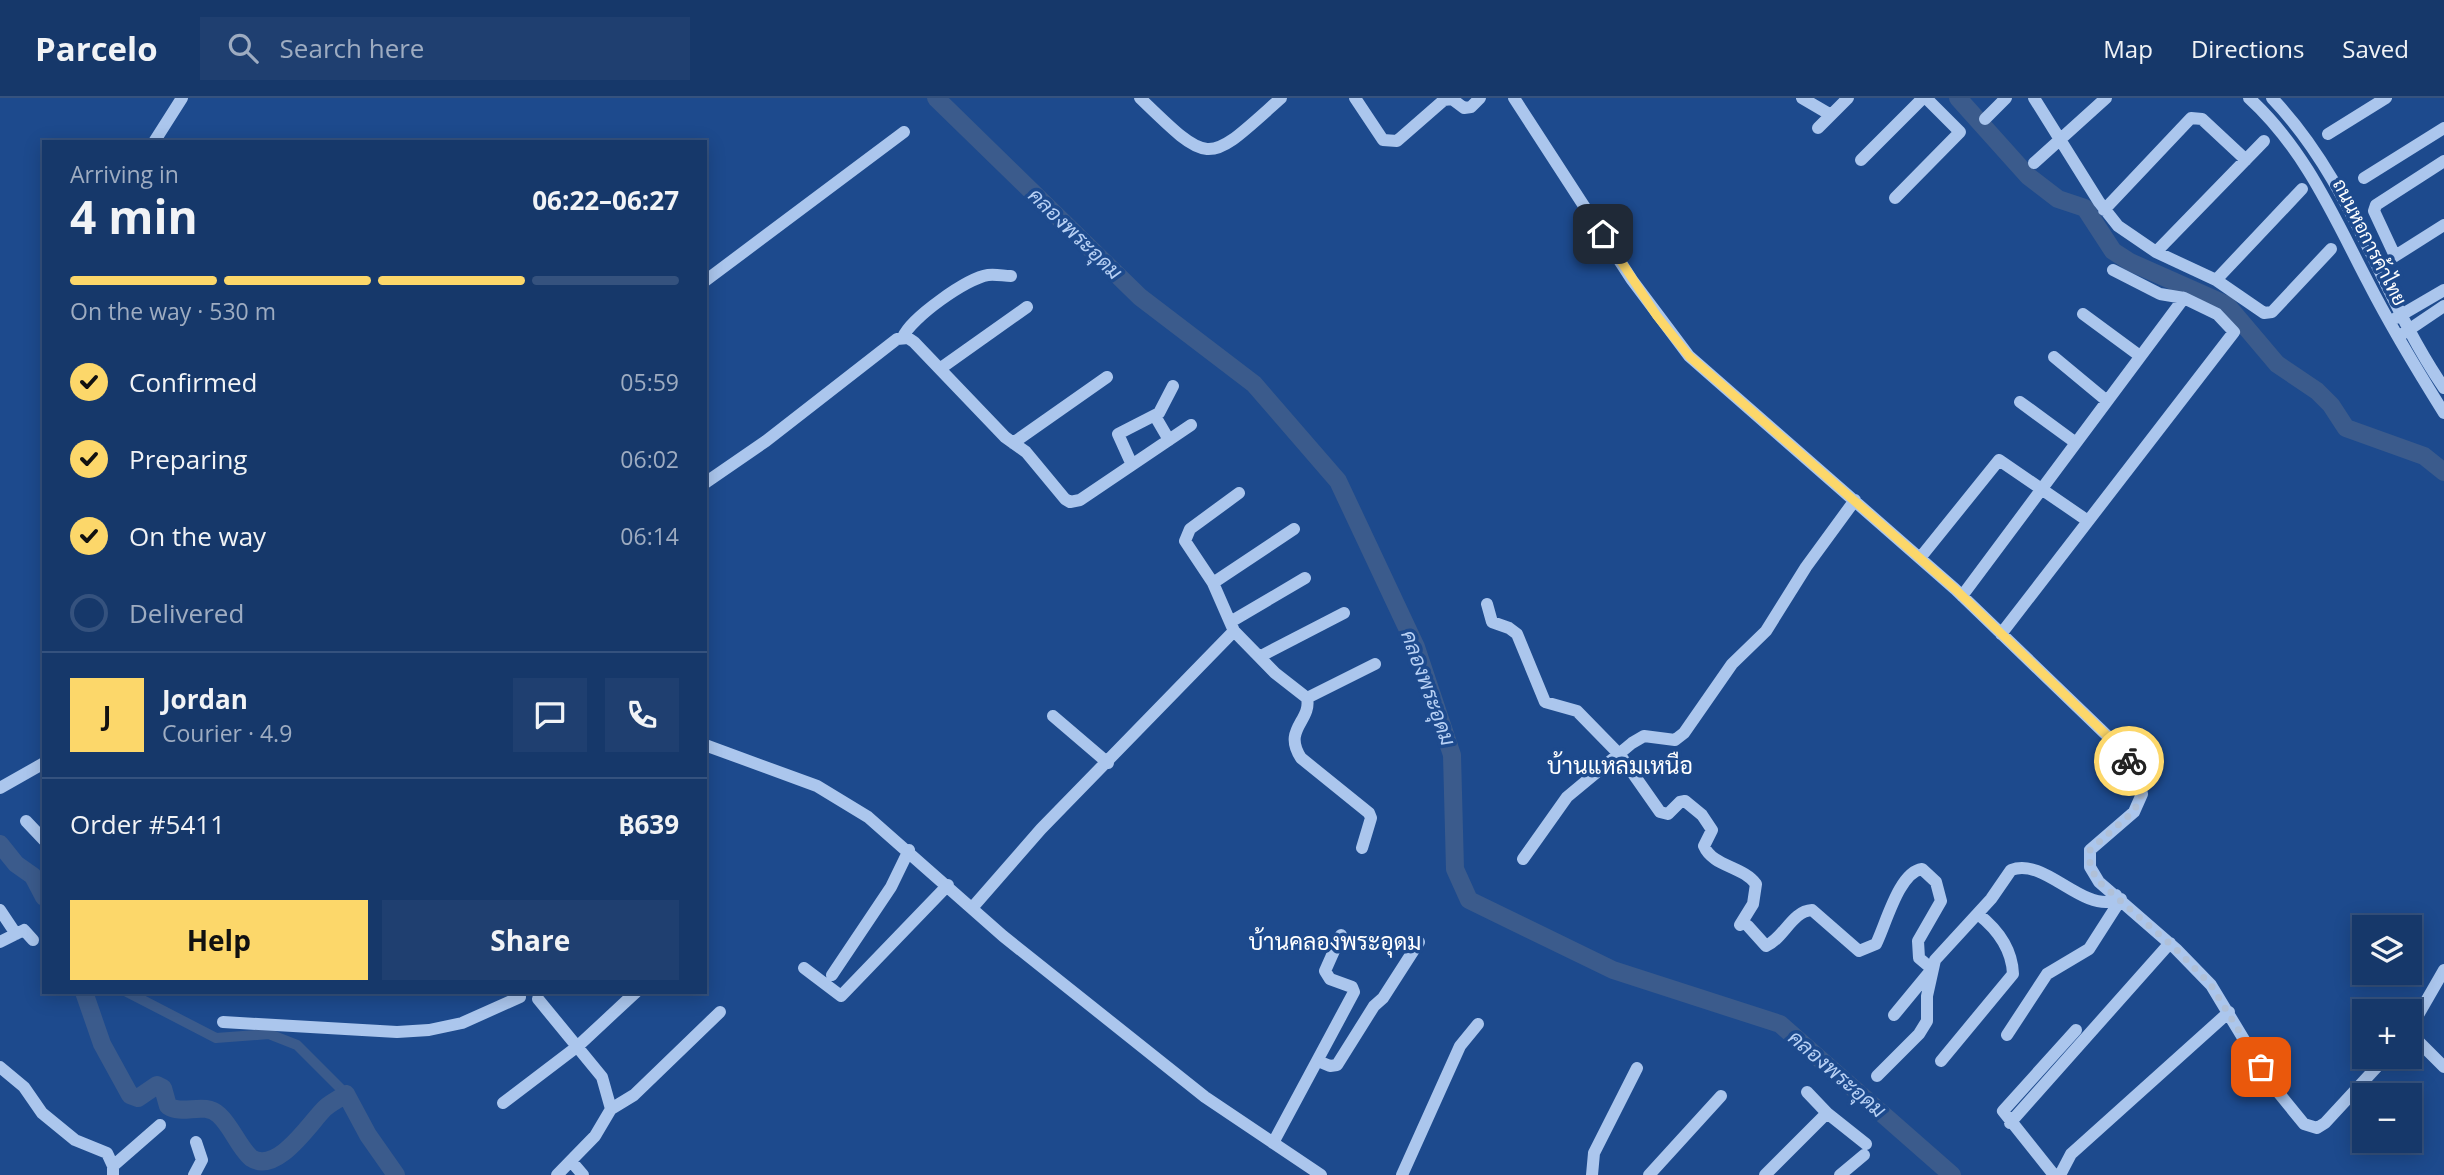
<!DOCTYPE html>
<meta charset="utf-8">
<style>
:root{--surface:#16386a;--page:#1f3f70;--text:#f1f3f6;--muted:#9eacc1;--line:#35527e;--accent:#fcd76a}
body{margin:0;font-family:"Open Sans",Sarabun,sans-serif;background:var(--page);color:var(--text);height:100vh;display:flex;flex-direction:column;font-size:26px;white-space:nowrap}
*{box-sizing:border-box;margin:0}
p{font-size:23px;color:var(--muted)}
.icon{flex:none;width:38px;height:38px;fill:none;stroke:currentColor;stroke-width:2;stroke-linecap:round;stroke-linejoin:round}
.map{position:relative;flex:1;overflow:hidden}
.panel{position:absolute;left:42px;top:42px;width:665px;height:854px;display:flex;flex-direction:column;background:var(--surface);border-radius:0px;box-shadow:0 4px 18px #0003,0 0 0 2px var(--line)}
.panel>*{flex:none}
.buttons{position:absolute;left:2352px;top:817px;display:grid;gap:14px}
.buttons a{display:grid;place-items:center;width:70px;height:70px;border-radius:0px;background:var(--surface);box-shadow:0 4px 18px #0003,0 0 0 2px var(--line);font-size:35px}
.pin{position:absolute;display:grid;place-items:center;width:60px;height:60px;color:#fff;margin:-30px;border-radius:14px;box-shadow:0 4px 10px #0006}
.courier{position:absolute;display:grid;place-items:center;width:70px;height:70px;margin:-35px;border:5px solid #fcd76a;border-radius:50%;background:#fff;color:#222;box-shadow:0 2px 9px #0007}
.head em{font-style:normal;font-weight:700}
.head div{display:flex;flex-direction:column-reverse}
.head{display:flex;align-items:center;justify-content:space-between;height:119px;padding:0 28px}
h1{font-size:46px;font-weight:700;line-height:52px}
.bar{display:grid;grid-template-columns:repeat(4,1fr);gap:10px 7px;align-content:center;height:84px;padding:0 28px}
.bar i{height:9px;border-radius:5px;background:var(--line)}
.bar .selected{background:var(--accent)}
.bar p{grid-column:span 4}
.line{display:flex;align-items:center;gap:18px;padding:0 28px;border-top:2px solid var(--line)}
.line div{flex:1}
.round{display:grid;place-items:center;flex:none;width:74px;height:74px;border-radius:0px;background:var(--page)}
ol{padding:0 28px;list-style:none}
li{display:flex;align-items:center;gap:21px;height:77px}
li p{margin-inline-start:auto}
li .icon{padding:7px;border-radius:50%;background:var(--accent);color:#111;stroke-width:4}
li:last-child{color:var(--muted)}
li i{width:38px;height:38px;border:4px solid var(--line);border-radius:50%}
.cta{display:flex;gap:14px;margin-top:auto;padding:14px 28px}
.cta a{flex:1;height:80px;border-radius:0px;background:var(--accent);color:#111;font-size:28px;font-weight:700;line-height:80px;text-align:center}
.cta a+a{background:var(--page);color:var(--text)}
header{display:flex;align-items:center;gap:42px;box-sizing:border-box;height:98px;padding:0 35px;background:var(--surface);border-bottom:2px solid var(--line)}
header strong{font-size:33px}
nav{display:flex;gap:38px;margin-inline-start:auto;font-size:24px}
.search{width:490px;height:63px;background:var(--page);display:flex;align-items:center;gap:18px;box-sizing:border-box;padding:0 24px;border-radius:0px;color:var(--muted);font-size:26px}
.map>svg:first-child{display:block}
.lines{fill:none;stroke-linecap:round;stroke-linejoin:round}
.canal{stroke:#3b5b8c;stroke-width:10}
.river{stroke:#3b5b8c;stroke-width:18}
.minor{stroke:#abc6ed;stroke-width:12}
.done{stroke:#b0c0d7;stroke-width:7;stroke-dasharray:0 12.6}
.route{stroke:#fcd76a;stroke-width:9}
.labels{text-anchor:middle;stroke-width:7;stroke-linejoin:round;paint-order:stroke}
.street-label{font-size:19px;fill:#fff;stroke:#1d4a8d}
.water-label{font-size:21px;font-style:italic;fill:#b7d0f4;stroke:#1d4a8d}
.quarter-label{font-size:23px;fill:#fff;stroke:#1d4a8d}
</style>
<header>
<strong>Parcelo</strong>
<div class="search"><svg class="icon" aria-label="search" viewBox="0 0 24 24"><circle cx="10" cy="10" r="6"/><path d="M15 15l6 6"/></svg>Search here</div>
<nav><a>Map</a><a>Directions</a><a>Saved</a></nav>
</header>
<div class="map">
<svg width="2444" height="1077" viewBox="0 0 2444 1077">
<rect width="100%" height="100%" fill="#1d4a8d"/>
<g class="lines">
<path class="canal" d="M127,894L216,940L269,936L297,947L346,996"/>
<path class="river" d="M936,0L1140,199L1254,286L1338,383L1416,549L1452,657L1455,771L1469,802L1613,872L1780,926L1952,1077
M1958,0L2028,78L2058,101L2085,110L2113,153L2130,164L2227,207L2277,266L2317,293L2331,307L2346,330L2424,358L2444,374
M0,746L16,766L33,778L44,799
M84,894L102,946L130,997L138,1000L157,987L163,990L168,1008C183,1018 204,1003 219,1017C232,1029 238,1048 251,1060C277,1077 310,1025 324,1011C330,1005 339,1001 346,996L368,1037L396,1077"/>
<path class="minor" d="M1140,0C1212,70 1207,66 1281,0
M1355,0L1383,42L1397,43L1444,2L1452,1L1464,10L1471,9L1480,0
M1514,0L1632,182L1689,258L1955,491L2121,651L2138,678L2142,696L2134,714L2090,752V769L2099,784L2176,851L2211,887L2269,983L2304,1026L2317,1030L2325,1025L2386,959
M1802,0L1831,17
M2034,0L2099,104L2118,128L2156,154L2216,182L2264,215L2272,214L2331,151
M2249,0C2305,51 2334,119 2368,184C2391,229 2417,272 2444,315
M2272,0C2354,86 2379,195 2444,290
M1985,21L2006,0
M1818,30L1848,0
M2328,36L2386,0
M154,44L182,0
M1861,62L1923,0
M2444,63L2376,107L2374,113L2395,158L2444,127
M2034,65L2106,0
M2364,80L2444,30
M1895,100L1960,34L1926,0
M2104,112L2191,20L2202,21L2246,62
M2156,154L2264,43
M2113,172L2160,196L2184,200
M2216,182L2302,91
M705,183L904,34
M2083,216L2140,258
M2396,220L2444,192
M2404,235L2444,208
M903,239C911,220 967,180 988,177C996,176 1004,178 1011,178
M2054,259L2107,303
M941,270L1027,209
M2020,304L2076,345
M1155,318L1169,342
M1013,345L1107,279
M1132,367L1118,336L1159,315L1173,288
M705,385L766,343L897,241L908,240L914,244L1005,339L1026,354L1065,401L1070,404L1080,402L1191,327
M1239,395L1190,431L1185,443L1213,485L1234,533L1275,575L1307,600C1312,623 1282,631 1301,660L1369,715L1371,720L1362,750
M1920,460L1999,362L2088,423
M1213,485L1294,431
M1962,498L2184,200L2217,216L2234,234L2001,536
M1487,506L1492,524L1509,530L1517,536L1545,604L1577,613L1620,657L1660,714L1668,716L1680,704L1685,703L1702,717L1712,732L1704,748C1713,769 1743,768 1756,786L1753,806L1740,827
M1232,523L1305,480
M1261,558L1344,515
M1307,600L1375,566
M1053,618L1108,665
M705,647L817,688L868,719L1003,838L1205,999L1321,1077
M0,690L44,665
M26,723L44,742
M1523,761L1567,699L1632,645L1644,638L1675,642L1684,635L1732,566L1766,533L1806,469L1855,402
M972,810L1041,731L1234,533
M0,812L16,836
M1748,828L1766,848C1784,840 1792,813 1812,812L1859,853L1876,846C1886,826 1899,774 1922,771L1936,784L1941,803L1918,843L1919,860L1932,871L1894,917
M0,844L24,832L33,842
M804,870L841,898L948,787
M832,877L891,789L909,752
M538,901L602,979L611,1011L595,1038L557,1077
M223,924L397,934L429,932L462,925L520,899
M2410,931L2444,872
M2410,935L2444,969
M2007,937L2047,876L2089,851L2121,801
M1318,963L1330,968L1337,967L1374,908L1383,900L1419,844
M1941,963L2013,876C2012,851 1997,831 1978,816
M0,969L24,989L42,1015L75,1042L107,1055L113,1068V1077
M1877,978L1919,936L1927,923V898L1935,862L1991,801L2011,772C2044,759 2080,812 2114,803L2116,797
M503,1005L578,948L636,894
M611,1011L634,997L720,914
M1827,1015L1866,1046
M2010,1025L2170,845
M1273,1045L1354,894L1352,889L1330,881L1325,873L1341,837
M571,1063L583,1077
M113,1068L160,1027
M194,1077L202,1062L196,1044
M1402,1077L1460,948L1478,926
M1592,1077L1594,1055L1637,970
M1649,1077L1721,998
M1765,1077L1827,1015L1807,994
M1840,1077L1864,1057
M2054,1077L2003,1013L2076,932
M2060,1077L2071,1056L2229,914"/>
</g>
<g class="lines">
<path class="done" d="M2129,663L2138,678L2142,696L2134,713L2090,752V769L2099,784L2176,851L2211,887L2261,969"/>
<path class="route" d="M1603,136L1657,218L1689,258L1955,491L2121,651L2129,663"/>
</g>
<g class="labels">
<g class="street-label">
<text transform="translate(2370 144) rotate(63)" y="7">ถนนหอการค้าไทย</text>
</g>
<g class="water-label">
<text transform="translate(1075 136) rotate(44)" y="7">คลองพระอุดม</text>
<text transform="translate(1428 590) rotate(70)" y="7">คลองพระอุดม</text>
<text transform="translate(1837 976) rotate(41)" y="7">คลองพระอุดม</text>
</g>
<g class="quarter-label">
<text x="1620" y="676">บ้านแหลมเหนือ</text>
<text x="1335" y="852">บ้านคลองพระอุดม</text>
</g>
</g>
</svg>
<div class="buttons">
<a><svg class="icon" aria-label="layers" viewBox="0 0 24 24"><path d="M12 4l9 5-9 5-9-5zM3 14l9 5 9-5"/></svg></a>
<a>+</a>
<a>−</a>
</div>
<div class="pin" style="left:2261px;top:969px;background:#ea580c"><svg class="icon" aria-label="bag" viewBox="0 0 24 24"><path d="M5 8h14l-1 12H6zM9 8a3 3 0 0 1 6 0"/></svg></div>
<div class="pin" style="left:1603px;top:136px;background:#1f2937"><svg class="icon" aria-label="home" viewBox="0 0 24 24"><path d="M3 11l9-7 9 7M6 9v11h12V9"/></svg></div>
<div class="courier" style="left:2129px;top:663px"><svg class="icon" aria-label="bike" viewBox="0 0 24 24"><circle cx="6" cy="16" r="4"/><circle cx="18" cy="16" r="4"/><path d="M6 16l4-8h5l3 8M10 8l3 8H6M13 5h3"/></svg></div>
<section class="panel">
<div class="head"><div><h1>4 min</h1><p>Arriving in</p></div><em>06:22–06:27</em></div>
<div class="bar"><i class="selected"></i><i class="selected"></i><i class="selected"></i><i></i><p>On the way · 530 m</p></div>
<ol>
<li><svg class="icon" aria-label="check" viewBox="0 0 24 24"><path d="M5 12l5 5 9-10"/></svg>Confirmed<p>05:59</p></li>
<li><svg class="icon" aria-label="check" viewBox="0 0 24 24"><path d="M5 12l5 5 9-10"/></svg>Preparing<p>06:02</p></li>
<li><svg class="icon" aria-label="check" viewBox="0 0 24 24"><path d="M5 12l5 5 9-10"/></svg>On the way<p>06:14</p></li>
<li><i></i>Delivered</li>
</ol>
<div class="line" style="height:126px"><b class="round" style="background:var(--accent);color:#111">J</b><div><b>Jordan</b><p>Courier · 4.9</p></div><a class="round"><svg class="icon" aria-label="chat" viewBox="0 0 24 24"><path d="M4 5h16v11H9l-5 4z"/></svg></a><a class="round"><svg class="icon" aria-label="phone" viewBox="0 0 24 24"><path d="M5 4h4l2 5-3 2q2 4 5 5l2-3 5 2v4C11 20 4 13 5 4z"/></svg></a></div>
<div class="line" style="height:91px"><div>Order #5411</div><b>฿639</b></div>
<div class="cta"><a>Help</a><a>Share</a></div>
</section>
</div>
